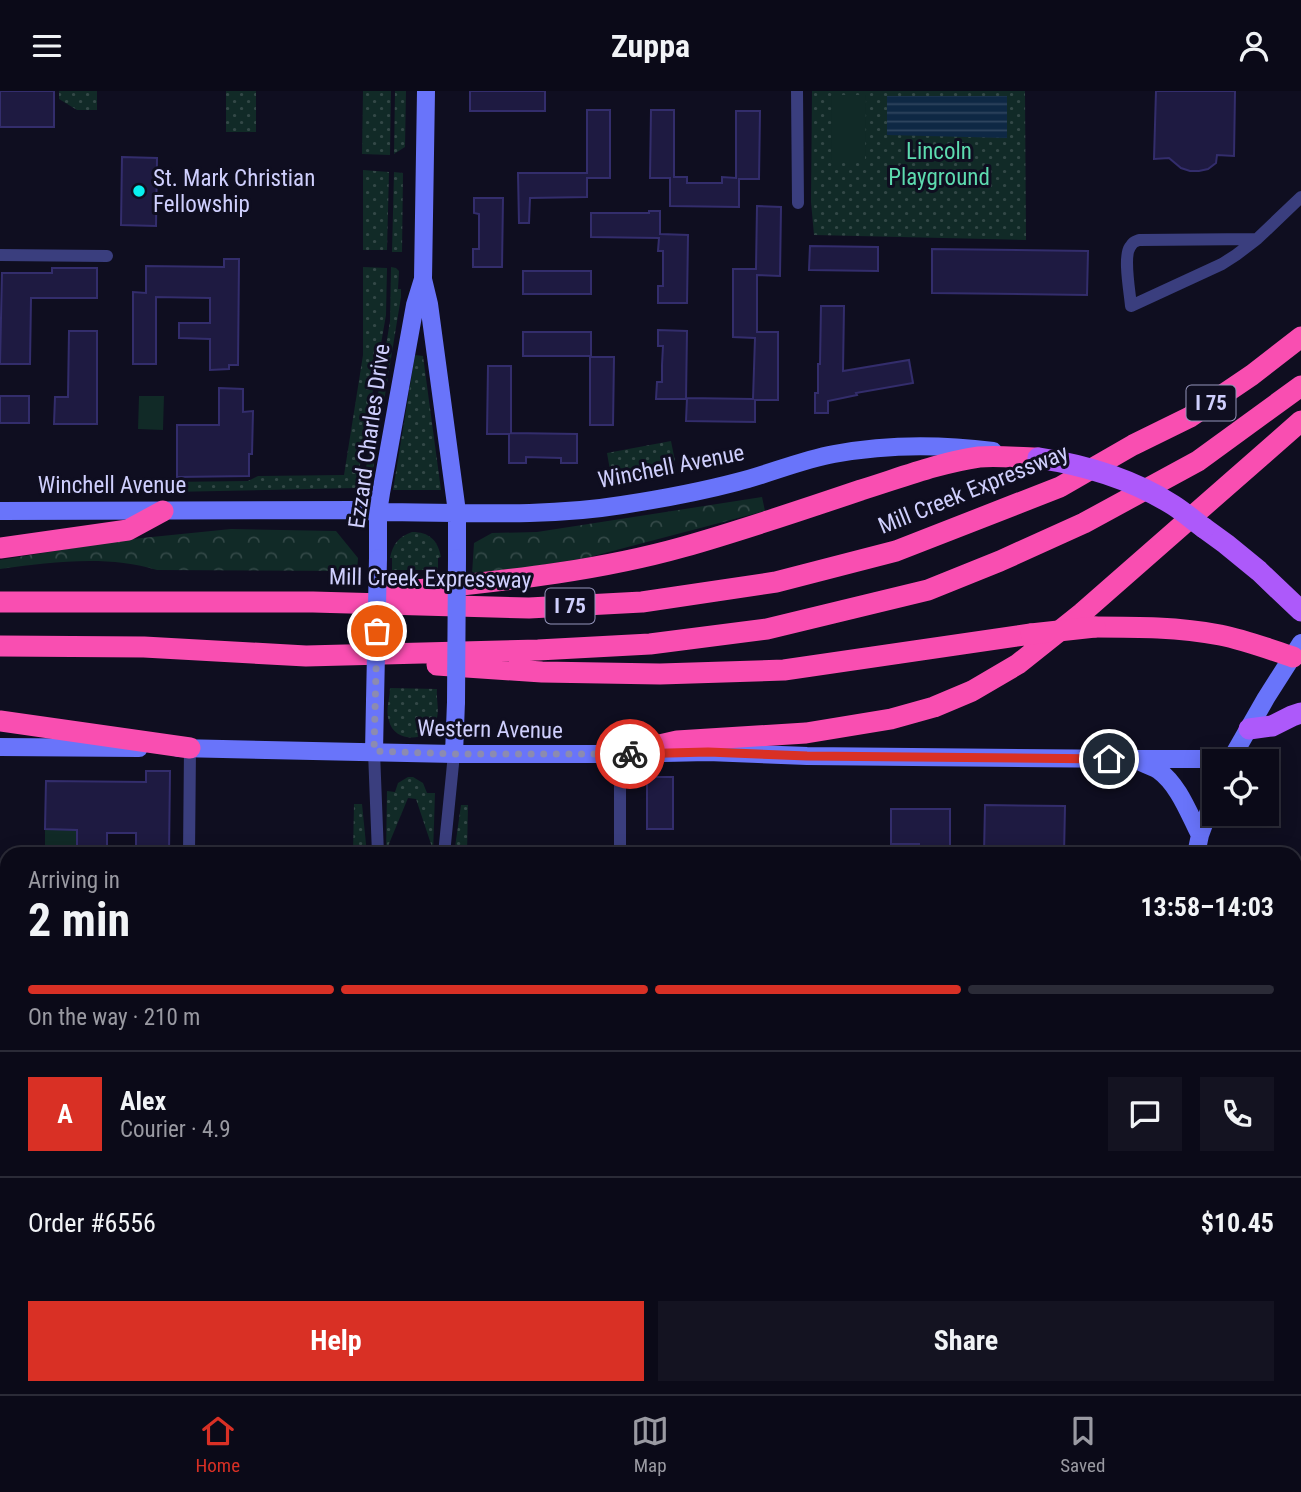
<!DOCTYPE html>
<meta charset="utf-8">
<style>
:root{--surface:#0b0a18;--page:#141321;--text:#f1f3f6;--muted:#9a9aa2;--line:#2b2b37;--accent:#d93025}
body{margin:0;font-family:"Roboto Condensed",sans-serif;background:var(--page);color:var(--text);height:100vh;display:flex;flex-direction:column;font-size:26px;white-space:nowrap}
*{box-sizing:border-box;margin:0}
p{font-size:23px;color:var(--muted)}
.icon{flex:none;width:38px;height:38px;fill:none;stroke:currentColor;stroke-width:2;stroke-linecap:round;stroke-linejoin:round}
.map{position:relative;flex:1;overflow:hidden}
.side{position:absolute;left:0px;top:756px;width:1302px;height:548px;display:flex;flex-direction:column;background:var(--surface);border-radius:21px 21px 0 0;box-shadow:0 4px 18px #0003,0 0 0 2px var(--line)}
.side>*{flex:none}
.buttons{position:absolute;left:1202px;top:658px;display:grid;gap:14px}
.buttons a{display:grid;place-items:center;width:77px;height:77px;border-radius:0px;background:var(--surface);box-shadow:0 4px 18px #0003,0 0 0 2px var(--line);font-size:35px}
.pin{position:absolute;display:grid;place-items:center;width:60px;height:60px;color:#fff;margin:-30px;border:4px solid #fff;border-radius:50%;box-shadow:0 2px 7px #0007}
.courier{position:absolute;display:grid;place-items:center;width:70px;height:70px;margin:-35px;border:5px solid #d93025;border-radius:50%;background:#fff;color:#222;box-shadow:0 2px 9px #0007}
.head em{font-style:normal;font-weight:700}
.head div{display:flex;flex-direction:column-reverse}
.head{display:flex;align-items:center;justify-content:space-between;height:119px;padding:0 28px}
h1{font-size:46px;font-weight:700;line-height:52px}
.bar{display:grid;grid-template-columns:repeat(4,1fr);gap:10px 7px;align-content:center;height:84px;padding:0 28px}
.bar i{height:9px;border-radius:5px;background:var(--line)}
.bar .active{background:var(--accent)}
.bar p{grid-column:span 4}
.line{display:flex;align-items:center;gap:18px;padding:0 28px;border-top:2px solid var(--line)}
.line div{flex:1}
.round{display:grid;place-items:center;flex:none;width:74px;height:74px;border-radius:0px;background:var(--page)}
.button{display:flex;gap:14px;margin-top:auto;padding:14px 28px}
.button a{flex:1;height:80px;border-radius:0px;background:var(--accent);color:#fff;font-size:28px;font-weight:700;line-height:80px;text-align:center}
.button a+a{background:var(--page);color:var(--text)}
header{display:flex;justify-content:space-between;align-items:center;height:91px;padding:0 28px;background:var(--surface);font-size:32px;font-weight:700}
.tab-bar{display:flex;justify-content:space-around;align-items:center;height:98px;border-top:2px solid var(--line);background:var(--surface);font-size:19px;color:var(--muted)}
.tab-bar a{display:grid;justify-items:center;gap:4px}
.tab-bar .active{color:var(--accent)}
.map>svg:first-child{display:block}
.green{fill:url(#green-dots);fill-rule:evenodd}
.forest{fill:url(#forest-crowns)}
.pitch{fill:#112a27}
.water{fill:url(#water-rules)}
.building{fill:#1e1a41;stroke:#332d6c;stroke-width:2}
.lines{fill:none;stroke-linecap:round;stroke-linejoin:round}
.street{stroke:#3a3e7e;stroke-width:12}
.secondary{stroke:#6974fa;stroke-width:18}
.primary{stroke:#ad59fa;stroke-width:21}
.highway{stroke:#f94eb1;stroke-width:21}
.secondary-bridge{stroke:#6974fa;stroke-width:18}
.primary-bridge{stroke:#ad59fa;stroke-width:21}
.highway-bridge{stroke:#f94eb1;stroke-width:21}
.done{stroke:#8c8bb0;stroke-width:7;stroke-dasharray:0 12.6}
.route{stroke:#d93025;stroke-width:9}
.poi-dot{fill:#08f0f0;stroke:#0f0e20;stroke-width:2.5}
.labels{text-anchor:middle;stroke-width:6;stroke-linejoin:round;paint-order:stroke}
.shield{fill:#0f0e20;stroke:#9595bb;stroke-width:2}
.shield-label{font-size:21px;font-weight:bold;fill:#cfcffd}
.park-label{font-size:23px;fill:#5ddbaf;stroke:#0f0e20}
.poi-label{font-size:23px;fill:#cfcffd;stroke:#0f0e20;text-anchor:start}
.street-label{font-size:23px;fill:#cfcffd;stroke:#0f0e20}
</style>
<header><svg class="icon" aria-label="menu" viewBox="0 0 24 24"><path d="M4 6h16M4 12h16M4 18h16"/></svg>Zuppa<svg class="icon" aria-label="person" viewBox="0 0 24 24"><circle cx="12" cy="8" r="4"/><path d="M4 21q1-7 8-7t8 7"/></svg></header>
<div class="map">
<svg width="1301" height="1303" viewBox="0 0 1301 1303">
<defs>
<pattern id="green-dots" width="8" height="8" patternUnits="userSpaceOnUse" patternTransform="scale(1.75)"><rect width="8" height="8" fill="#112a27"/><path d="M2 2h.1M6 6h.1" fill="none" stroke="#334847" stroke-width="1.8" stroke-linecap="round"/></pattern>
<pattern id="forest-crowns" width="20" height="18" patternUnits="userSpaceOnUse" patternTransform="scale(1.75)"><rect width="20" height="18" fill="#112a27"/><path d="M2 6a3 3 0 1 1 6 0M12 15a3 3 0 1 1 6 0" fill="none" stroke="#334847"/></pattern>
<pattern id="water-rules" width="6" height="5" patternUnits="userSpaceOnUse" patternTransform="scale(1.75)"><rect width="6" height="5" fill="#0e2844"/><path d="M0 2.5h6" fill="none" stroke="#304660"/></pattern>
</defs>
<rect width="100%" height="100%" fill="#0f0e20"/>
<path class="green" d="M59,0H97V19H77L59,8Z
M226,0H256V41H226Z
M363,0H391L390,64L362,63Z
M395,0H406L405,56L394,63Z
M812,0H1025L1026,149L814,144L811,111Z
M363,79L389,81L387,159H363Z
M394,81L403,82L402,161H392Z
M363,176L387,177L386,224L356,397L170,401L169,391L248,390L258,385L344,384L363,264Z
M391,176L396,177L399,180L398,198H401V206L371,390L364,389L390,230Z
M415,264L423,265L441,399H393Z
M671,350L675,370L611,385L607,362Z
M412,441C429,441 438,449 441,466L438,467V479H392V467H390C393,453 398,446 412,441Z
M390,597L437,598C436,609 440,619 436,630C429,652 394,652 389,630C385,619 390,608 390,597Z
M408,686H413L423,692L427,702H435L433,763H386L387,700L395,701L398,692ZM408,707L416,708L433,759L386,760Z
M354,713H362L367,763H353Z
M461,714H468L467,763H454Z"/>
<path class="forest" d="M762,406L765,420L586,467L523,477L472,483L474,452L492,442L537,441Z
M231,438L336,440L358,467L357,480L157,479C107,464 52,471 0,478V469L122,449Z"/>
<path class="pitch" d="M832,4H866L865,69H831Z
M139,305H164L163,339L138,338Z
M45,738L77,739V763H45Z"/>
<path class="water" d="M887,5H1007V47L887,44Z"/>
<path class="building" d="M0,0H54V36H0Z
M470,0H545V20H470Z
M1156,0H1235L1234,65L1217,64L1216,72L1208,78L1199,80H1190L1181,77L1169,67L1154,68Z
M587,19H610V87H587V106L530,107L529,132H519L518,82H587Z
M651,19H674V86H687V92H722V86L736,87V20H760L759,88H739V116L670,115V87H650Z
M122,66L157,67L156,135L121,134Z
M474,107H503L502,176H473V158H479V123L474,122Z
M757,115L781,116L780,185L757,184V241H778V309H755V331L686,330L687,307L753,308L755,247L733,246V178H756Z
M649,120H660V143L688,144L687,212H658V195H663V160H658L659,147L591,146V122H649Z
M810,155L878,156V180L809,179Z
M932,158L1088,160L1087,204L932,202Z
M224,168H239L238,274H229V278L210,279V248L179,247V232H210V207L156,206V273H133V201L146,202V175L224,176Z
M52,177H97V207H31L30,273H0L2,182H52Z
M523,180H591V203H523Z
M821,215H844L843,280L909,269L913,292L856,302L857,304L828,310V322H815V302H818V273H820Z
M658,239L687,240L686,308H656L657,291H662V274L663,255H658Z
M69,240H97V333H54L55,306H68Z
M523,241H591V265H523Z
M590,266H614L613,334H590Z
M488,275H511V342L577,343V372H561V367L526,366V372H509V343H487Z
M219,297L243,298V321L253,320L252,363H249V385L177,386V334H219Z
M0,305H29V332H0Z
M146,680H170L169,763H136V742H107V763H77V739L45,738L46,690L146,691Z
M647,686H673V738H647Z
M985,714L1065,715L1064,763H984Z
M891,718H950V763H919V753H891Z"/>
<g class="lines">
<path class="street" d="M797,0L798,112
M1257,148L1139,149C1134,151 1133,151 1130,156C1123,166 1130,202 1131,215L1222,173L1236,164L1257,148L1301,106
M0,164L107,165
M374,661L378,763
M189,763L190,657
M444,763L454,663
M620,763V663
M0,903L7,904
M184,1303V1297
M369,1303V1297
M435,1303V1297
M616,1303V1297"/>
<path class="secondary" d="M426,0L423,188L429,213L457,421V467
M0,420L357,419L378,421C459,421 542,427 622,414C661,408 699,401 737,391C769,383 801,369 834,363C887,353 939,353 993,360
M378,467V421L381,402L415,214L423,188
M0,656L139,657
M178,657L454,663H620L708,661L807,665L1135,668H1231
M374,661L375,610
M454,663L456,611
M1138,670C1144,673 1152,675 1158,679C1179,694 1189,723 1200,744
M1230,670L1266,607L1301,552
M1196,763L1200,744L1214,706
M1166,1303V1297"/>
<path class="primary" d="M1204,437L1226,453L1259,480L1301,520
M1249,638L1272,635L1292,625L1301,622"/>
<path class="highway" d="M0,457L128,439L163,420
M389,502C488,491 587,483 683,456C743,439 802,419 861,399C900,387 938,372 979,366C998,364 1019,367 1038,367
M0,511H313L529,517L642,511L776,491L896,460L1060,396L1133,354L1190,326L1252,284L1301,246
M1095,536C1137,536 1179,536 1220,544C1245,549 1269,558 1293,566
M0,555L144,556L306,565L538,559L650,553L767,538L928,499L1000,470L1084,432L1198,370L1301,295
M437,574L542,581L660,583L784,579L1031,543
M0,630L190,657
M620,663L677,650L806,642L891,628L934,616L972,600L1018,573L1082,522L1301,330"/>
<path class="secondary-bridge" d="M375,610L378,467
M456,611L457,467"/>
<path class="primary-bridge" d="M1038,367C1085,374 1132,388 1173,414C1184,421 1193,429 1204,437"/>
<path class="highway-bridge" d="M1031,543L1095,536"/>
</g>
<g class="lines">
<path class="done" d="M377,540L374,660L454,663H630"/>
<path class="route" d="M630,663L708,661L807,665L1109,668"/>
</g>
<circle class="poi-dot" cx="139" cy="100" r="7"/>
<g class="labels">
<g class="shield">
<rect x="1186.5" y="294.5" width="49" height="35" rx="5"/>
<rect x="545.5" y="497.5" width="49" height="35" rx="5"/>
</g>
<g class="shield-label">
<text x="1211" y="319">I 75</text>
<text x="570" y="522">I 75</text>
</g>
<g class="park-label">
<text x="939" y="68">Lincoln<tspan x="939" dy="26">Playground</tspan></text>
</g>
<g class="poi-label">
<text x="153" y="95">St. Mark Christian<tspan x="153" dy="26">Fellowship</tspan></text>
</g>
<g class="street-label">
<text transform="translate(369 345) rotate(-82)" y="8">Ezzard Charles Drive</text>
<text transform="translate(671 375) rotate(-11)" y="8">Winchell Avenue</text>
<text x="112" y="402">Winchell Avenue</text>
<text transform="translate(973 398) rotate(-22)" y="8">Mill Creek Expressway</text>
<text transform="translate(430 487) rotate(1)" y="8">Mill Creek Expressway</text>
<text transform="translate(490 638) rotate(1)" y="8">Western Avenue</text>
</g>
</g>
</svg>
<div class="buttons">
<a><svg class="icon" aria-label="locate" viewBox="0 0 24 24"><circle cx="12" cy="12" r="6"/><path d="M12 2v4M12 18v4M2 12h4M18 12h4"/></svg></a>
</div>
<div class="pin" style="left:377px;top:540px;background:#ea580c"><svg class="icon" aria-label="bag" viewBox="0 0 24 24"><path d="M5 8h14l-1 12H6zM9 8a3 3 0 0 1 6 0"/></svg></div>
<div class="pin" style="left:1109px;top:668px;background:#1f2937"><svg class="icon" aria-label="home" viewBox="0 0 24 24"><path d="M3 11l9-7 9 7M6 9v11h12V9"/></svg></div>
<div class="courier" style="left:630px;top:663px"><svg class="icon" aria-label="bike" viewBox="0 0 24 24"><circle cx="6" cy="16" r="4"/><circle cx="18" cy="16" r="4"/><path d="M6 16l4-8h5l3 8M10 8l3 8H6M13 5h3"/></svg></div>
<section class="side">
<div class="head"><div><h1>2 min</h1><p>Arriving in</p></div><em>13:58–14:03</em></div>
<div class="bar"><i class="active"></i><i class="active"></i><i class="active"></i><i></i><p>On the way · 210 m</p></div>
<div class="line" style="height:126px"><b class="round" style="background:var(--accent);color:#fff">A</b><div><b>Alex</b><p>Courier · 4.9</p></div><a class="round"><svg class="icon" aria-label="chat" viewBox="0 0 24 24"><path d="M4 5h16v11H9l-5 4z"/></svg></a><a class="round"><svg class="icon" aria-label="phone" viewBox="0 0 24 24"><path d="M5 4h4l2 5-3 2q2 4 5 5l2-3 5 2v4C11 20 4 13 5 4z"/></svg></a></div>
<div class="line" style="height:91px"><div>Order #6556</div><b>$10.45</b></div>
<div class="button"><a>Help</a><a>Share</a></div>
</section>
</div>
<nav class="tab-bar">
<a class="active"><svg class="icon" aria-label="home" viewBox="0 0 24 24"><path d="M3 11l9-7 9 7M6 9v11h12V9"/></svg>Home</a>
<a><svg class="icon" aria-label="map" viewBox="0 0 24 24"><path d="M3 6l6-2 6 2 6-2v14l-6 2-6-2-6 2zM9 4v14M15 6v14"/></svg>Map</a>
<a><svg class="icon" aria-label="saved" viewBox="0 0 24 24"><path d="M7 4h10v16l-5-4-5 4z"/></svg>Saved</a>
</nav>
